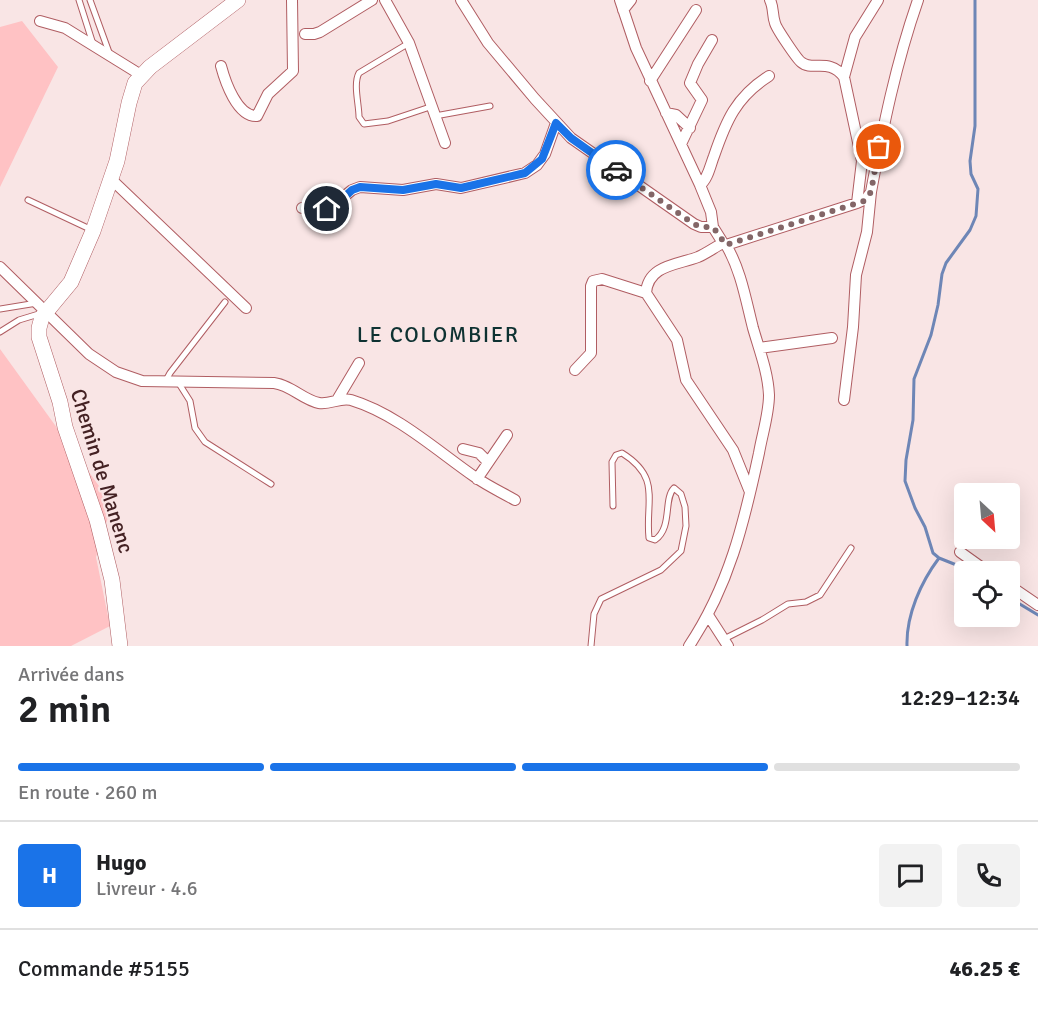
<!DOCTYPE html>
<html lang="fr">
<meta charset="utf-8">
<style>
:root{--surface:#fff;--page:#f2f2f2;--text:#202124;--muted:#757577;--line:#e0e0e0;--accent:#1a73e8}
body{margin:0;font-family:Signika,sans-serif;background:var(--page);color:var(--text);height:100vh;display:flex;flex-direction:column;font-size:22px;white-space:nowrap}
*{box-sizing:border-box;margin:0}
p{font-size:20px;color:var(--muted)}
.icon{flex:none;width:33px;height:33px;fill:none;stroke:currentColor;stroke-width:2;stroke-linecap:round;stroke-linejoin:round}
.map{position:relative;height:646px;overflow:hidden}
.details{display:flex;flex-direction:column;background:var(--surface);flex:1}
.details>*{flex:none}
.needle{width:39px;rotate:154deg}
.tools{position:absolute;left:954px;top:483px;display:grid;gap:12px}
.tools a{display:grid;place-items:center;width:66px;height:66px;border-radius:6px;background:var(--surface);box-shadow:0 6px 24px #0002;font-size:30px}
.pin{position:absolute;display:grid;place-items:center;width:51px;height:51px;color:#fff;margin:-26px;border:3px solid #fff;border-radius:50%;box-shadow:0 2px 6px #0007}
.courier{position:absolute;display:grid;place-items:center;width:60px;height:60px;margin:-30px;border:4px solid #1a73e8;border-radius:50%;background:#fff;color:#222;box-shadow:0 2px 8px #0007}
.headline em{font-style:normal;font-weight:600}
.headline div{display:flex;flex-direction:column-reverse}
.headline{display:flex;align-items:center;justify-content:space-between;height:102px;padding:0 18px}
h1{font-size:39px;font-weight:600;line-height:45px}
.bar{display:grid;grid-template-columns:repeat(4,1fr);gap:9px 6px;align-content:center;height:72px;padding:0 18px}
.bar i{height:8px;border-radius:4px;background:var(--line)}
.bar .selected{background:var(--accent)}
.bar p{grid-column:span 4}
.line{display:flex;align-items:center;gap:15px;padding:0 18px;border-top:2px solid var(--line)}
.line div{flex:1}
.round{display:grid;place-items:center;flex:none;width:63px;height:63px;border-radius:6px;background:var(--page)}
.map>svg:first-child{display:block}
.green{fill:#ffc2c4}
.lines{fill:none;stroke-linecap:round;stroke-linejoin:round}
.stream{stroke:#6e86b6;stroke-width:3}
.lane-casing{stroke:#b05d62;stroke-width:7}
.street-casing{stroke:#b05d62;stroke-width:12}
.secondary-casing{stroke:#b05d62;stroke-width:16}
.lane{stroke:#fff;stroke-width:5}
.street{stroke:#fff;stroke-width:10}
.secondary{stroke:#fff;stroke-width:15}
.done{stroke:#836667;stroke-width:6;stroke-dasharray:0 10.8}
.route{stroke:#1a73e8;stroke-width:8}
.labels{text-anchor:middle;stroke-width:4.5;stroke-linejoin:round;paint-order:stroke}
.street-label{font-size:21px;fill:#442123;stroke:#f9e5e5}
.neighbourhood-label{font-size:22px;letter-spacing:1.5px;fill:#0e3232;stroke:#f9e5e5}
</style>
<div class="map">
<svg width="1038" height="646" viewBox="0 0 1038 646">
<rect width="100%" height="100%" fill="#f9e5e5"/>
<path class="green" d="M22,21L58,67L0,187V27Z
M0,349L112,504L96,557L110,626L71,646H0Z"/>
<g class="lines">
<path class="stream" d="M968,572L964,568L939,558L933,553L925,527L915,508L905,481L906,460L913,420L914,379L931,335L938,305L942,274L946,263L970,230L976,216L978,189L971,174L970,161L975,126V0
M1010,598L1038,615
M907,646C906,615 921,582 939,558"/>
<defs>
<path id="lane" d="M79,0L93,44
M90,0L110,55
M409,43L359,73C353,84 359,104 359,117L364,124L388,121L430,107
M435,116L490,106
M28,200L92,230
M0,309L37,303
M0,332L19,320L42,313
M165,382L170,373L225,302
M178,382L190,401L195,428L205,442L271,484
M724,639L762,620L788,604L806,602L820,595L851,548
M591,646L594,614L601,599L661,570L681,551L686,526L685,507L681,494L674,488C663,499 673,527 655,540L649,538C645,501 662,478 622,453L616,455L612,462L613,506"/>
<path id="street" d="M385,0L409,43L445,143
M461,0L488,43L535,99L571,138L694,224L701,227H713
M620,0L636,48L700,185L711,212L713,227L723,243
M770,0C774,8 772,15 775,23C776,28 797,59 801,62C812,72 829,57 844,77L862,161L857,203
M623,10L631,0
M40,21L65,28L141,75
M305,34H314L320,32L372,0
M221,66C225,81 237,117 257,116L268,94L293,71L292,0
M844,77L855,37L878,0
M650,81L696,10
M666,113L676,115L690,128
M681,144L702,100L690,83L698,64L712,40
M111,179L246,308
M700,185C708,179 710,166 714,156C726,121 736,97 769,76
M302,208H330L352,190L360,187L403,190L436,184L461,188L525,173L537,165L545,154L556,123
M723,243L726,245L857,203L866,199L871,192C883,127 896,63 918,0
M723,243C715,247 707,253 698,257C677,265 648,265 646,293L677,340L686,380L733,450L750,492
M0,267L89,354L116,372L142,381L274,383C291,385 303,400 319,403C330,405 340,397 351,400C397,414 436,450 475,477C488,486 501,492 515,500
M759,348L832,338
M575,370L591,353V286L593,281L602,279L646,293
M337,400L359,363
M844,400L853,327L856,275L867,232L871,192
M463,449L479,453L488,462
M477,479L507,435
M960,552L988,572
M1010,586L1038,605
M708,615L728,646
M689,646C729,586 744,523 759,453C762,435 769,414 769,395C768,372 759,349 753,328C746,301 741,270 726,245"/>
<path id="secondary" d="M120,646L112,580L97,520L65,427L60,402L39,337V328L42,317L71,282L93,231L117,161L129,103L135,83L150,67L238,0"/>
</defs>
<use href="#lane" class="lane-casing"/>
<use href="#street" class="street-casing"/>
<use href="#secondary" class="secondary-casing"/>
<use href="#lane" class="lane"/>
<use href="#street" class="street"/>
<use href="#secondary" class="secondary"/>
</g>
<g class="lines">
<path class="done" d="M616,170L694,224L701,227H713L726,245L864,201L871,192L879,147"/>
<path class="route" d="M327,209L338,203L352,190L360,187L403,190L436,184L461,188L525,173L542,159L556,123L571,138L616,170"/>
</g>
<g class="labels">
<g class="street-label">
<text transform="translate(102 471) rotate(73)" y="7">Chemin de Manenc</text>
</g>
<g class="neighbourhood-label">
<text x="438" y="342">LE COLOMBIER</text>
</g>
</g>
</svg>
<div class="tools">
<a><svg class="needle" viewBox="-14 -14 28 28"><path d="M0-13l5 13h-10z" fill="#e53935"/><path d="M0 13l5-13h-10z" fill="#757577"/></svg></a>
<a><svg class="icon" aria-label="locate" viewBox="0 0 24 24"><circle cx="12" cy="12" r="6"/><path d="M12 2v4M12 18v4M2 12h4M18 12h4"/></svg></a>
</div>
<div class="pin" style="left:879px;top:147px;background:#ea580c"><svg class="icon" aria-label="bag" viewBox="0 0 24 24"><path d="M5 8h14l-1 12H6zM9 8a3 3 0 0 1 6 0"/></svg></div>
<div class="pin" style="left:327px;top:209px;background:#1f2937"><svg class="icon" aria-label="home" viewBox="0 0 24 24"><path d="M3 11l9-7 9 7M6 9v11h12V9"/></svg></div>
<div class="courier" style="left:616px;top:170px"><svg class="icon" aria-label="car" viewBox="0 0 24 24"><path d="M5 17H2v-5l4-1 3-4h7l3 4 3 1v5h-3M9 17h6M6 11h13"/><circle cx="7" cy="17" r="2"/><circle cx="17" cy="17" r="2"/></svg></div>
</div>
<section class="details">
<div class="headline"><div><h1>2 min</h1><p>Arrivée dans</p></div><em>12:29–12:34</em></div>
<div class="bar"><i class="selected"></i><i class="selected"></i><i class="selected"></i><i></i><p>En route · 260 m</p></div>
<div class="line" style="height:108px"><b class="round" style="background:var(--accent);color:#fff">H</b><div><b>Hugo</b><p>Livreur · 4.6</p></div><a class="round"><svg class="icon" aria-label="chat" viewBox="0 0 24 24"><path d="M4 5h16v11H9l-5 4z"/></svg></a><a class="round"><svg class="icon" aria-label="phone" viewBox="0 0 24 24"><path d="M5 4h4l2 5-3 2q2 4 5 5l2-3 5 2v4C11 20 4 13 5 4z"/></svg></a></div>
<div class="line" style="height:78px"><div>Commande #5155</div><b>46.25 €</b></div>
</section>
